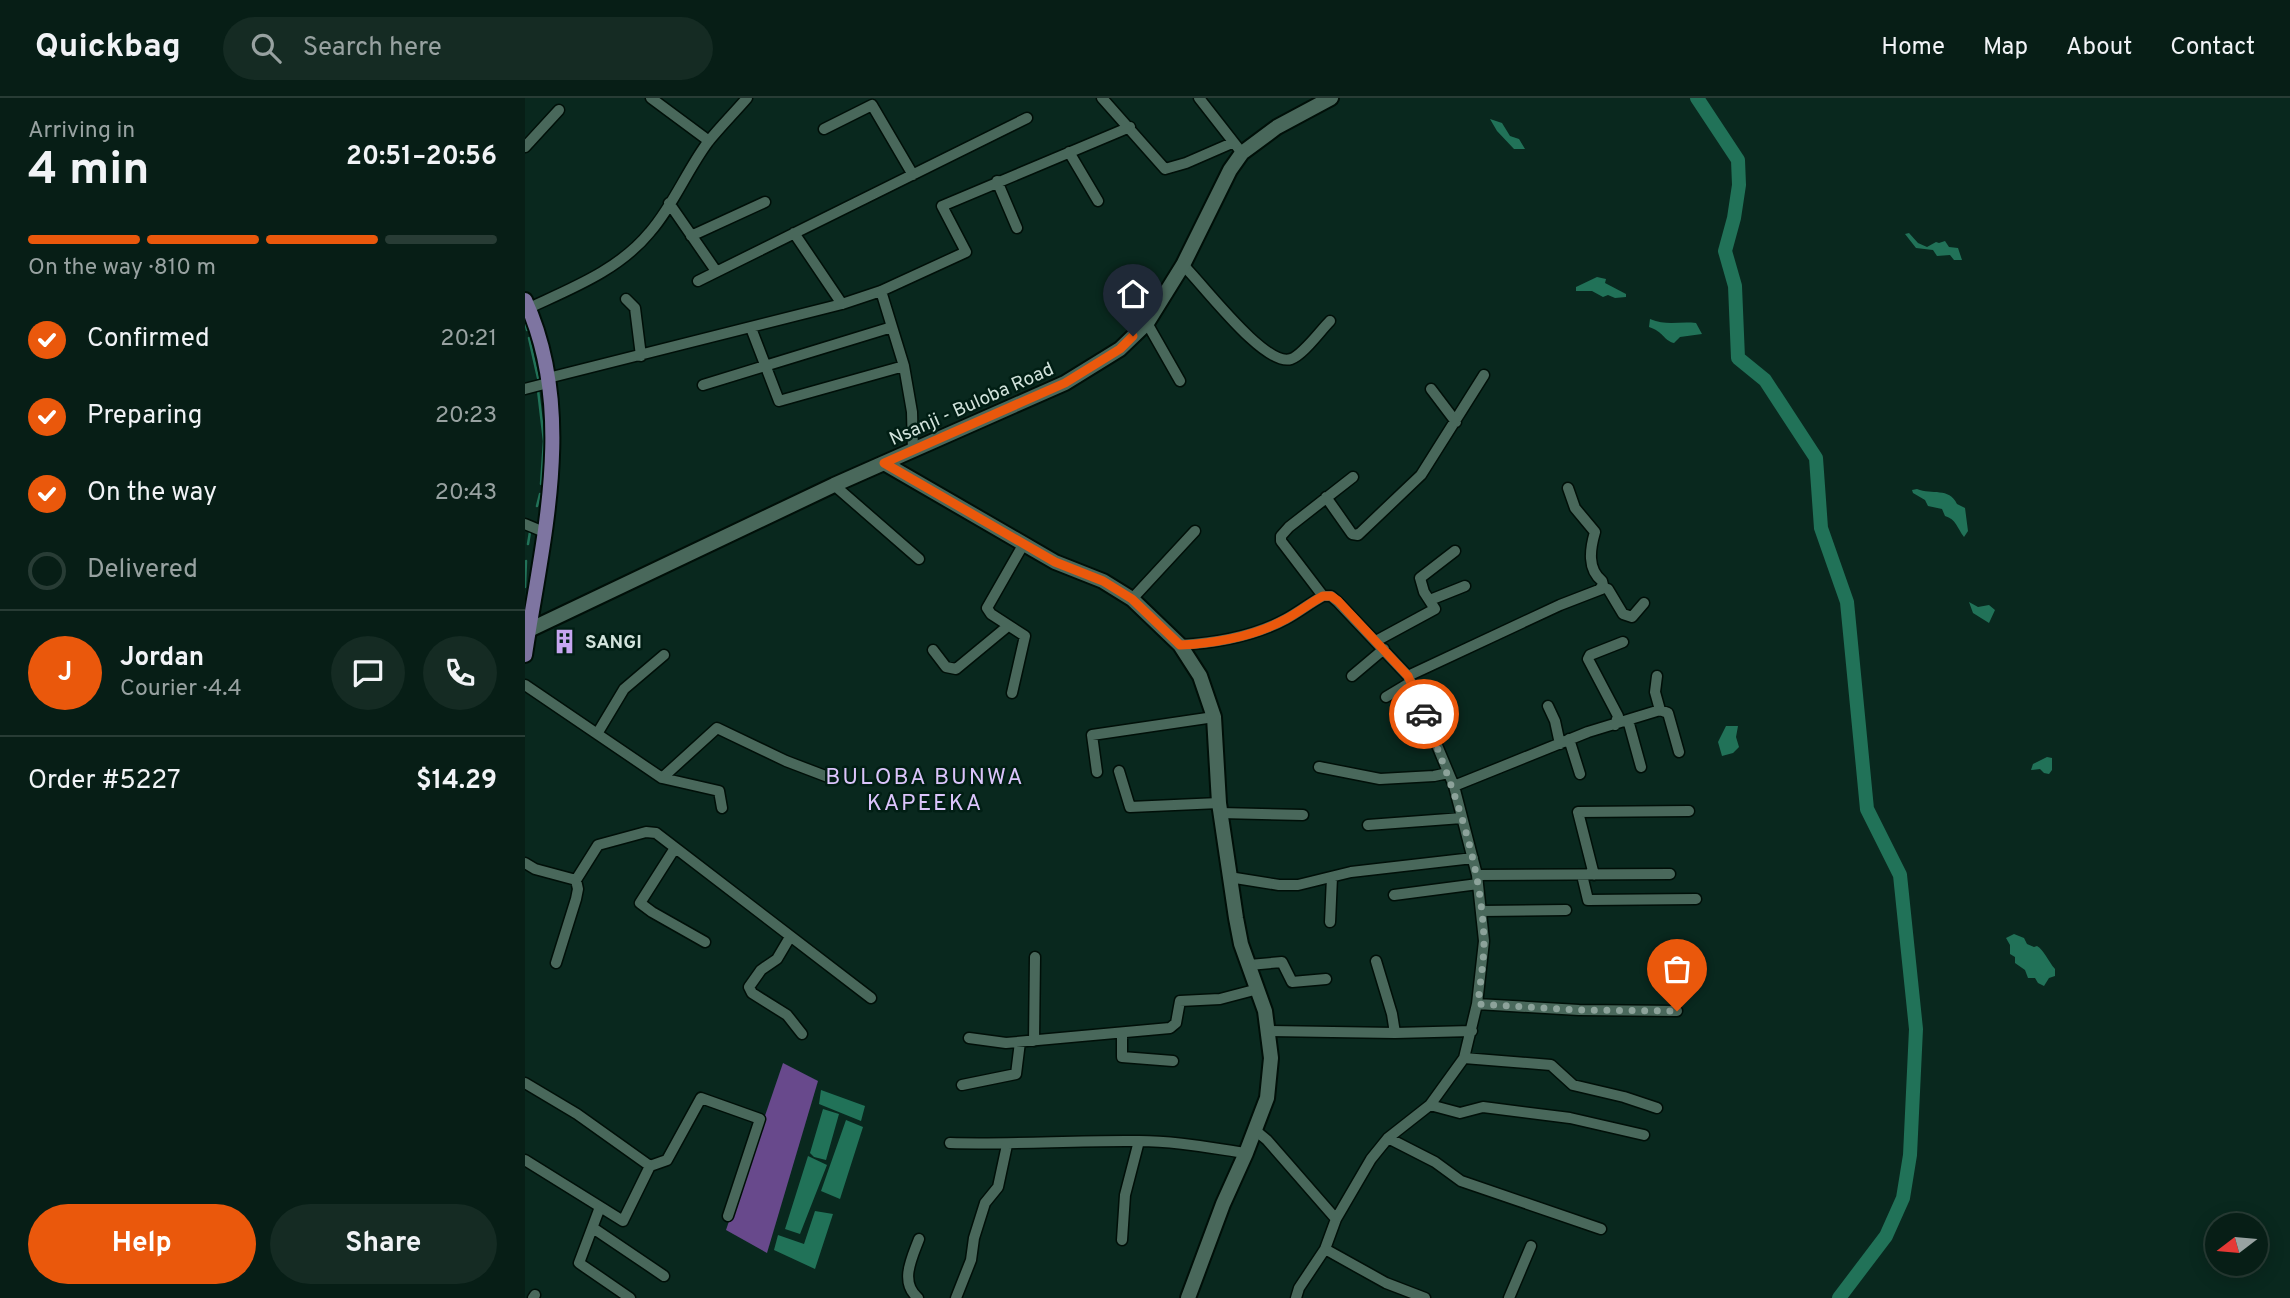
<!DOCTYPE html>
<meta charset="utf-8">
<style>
:root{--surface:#071e16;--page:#152b23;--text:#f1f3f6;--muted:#98a2a1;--line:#283c35;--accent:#ea580c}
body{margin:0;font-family:Overpass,sans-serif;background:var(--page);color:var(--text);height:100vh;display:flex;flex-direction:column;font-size:26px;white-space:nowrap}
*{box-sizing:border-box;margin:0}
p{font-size:23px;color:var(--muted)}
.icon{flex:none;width:38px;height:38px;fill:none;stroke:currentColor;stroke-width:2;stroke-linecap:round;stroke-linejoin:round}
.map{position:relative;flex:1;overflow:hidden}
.panel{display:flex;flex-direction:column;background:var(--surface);width:525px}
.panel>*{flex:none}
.needle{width:46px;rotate:254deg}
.buttons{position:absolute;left:1680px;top:1115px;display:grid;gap:14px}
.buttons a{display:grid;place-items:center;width:63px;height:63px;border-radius:50%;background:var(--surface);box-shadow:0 4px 18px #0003,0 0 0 2px var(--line);font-size:35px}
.pin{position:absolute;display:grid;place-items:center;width:60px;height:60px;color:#fff;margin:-72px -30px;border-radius:50% 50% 50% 0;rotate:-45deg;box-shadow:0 0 7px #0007}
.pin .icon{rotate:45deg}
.courier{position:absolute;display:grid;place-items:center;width:70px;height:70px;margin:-35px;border:5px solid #ea580c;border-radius:50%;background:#fff;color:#222;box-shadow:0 2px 9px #0007}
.headline em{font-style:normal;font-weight:700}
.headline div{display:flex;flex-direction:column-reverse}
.headline{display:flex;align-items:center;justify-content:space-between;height:119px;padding:0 28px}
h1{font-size:46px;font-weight:700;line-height:52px}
.bar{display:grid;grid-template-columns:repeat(4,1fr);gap:10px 7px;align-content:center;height:84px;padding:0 28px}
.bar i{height:9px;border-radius:5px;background:var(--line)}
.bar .on{background:var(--accent)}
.bar p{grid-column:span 4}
.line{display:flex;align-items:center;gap:18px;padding:0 28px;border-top:2px solid var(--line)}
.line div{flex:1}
.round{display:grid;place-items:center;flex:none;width:74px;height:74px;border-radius:37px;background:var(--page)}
ol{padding:0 28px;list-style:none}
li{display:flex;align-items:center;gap:21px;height:77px}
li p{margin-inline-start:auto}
li .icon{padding:7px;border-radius:50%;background:var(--accent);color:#fff;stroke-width:4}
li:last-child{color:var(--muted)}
li i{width:38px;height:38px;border:4px solid var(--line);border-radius:50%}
.cta{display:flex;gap:14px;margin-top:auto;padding:14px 28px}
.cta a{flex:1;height:80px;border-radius:42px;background:var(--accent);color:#fff;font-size:28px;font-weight:700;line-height:80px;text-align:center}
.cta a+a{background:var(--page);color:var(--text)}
header{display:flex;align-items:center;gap:42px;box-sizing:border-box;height:98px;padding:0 35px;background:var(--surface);border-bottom:2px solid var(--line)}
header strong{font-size:33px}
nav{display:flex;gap:38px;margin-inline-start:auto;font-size:24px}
.search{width:490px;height:63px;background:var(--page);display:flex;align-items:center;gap:18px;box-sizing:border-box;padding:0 24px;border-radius:38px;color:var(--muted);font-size:26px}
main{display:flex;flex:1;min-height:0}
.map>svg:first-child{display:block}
.forest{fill:#68498c}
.water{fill:#217258}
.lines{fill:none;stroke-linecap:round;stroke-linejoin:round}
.stream{stroke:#217258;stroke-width:2.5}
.river{stroke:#217258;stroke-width:14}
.street-casing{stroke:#000f08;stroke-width:13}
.secondary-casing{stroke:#000f08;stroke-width:18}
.primary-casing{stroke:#000f08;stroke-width:18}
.street{stroke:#49685b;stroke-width:10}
.secondary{stroke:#49685b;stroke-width:14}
.primary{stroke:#7e75a1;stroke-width:14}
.done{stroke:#8ca29a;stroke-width:7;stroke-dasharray:0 12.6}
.route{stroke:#ea580c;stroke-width:9}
.labels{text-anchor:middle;stroke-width:5;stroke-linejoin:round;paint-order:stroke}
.street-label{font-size:19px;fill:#d2e3dc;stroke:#011e14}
.poi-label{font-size:19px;font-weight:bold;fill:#d2e3dc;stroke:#011e14;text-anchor:start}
.quarter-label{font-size:23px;letter-spacing:2px;fill:#dbc4fb;stroke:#011e14}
</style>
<header>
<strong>Quickbag</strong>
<div class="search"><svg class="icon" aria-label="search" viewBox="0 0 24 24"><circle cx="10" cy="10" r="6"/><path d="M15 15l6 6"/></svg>Search here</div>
<nav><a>Home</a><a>Map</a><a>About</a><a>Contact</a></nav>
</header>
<main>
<section class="panel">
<div class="headline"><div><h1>4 min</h1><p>Arriving in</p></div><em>20:51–20:56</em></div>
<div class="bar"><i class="on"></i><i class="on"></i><i class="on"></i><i></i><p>On the way · 810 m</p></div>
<ol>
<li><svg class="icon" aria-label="check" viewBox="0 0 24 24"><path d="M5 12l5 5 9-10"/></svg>Confirmed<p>20:21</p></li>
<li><svg class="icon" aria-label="check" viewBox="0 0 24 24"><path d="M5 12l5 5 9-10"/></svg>Preparing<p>20:23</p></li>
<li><svg class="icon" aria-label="check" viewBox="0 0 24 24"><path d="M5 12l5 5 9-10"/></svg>On the way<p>20:43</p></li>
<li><i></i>Delivered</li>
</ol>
<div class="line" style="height:126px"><b class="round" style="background:var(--accent);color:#fff">J</b><div><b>Jordan</b><p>Courier · 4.4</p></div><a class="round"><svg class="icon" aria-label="chat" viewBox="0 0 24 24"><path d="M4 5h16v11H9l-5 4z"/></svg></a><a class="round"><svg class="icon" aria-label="phone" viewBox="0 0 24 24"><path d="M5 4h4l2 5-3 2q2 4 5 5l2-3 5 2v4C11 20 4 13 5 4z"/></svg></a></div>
<div class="line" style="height:91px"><div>Order #5227</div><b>$14.29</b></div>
<div class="cta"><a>Help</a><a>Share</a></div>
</section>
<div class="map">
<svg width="1765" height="1200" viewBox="0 0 1765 1200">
<rect width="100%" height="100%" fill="#09281e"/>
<path class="forest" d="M258,965L293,983L242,1155L201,1132Z"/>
<path class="water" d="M965,21L977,25L985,38L994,41L1000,51H989L972,33Z
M1384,135L1393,145L1402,149L1411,144L1414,145L1420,143L1424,149L1433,150L1437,162H1429L1425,157L1412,158L1408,152L1391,150L1380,136Z
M1072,179L1081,181L1080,185L1101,196V199L1090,200L1083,197L1078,199L1067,193H1051V189Z
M1125,221C1142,228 1154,223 1171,225L1177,236L1155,239L1149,245C1138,242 1139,234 1124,229Z
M1392,391C1407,397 1424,389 1432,406L1440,410L1443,433L1439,439C1432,430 1431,421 1420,418L1417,411L1403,408L1400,402L1388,395L1387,392Z
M1444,504L1453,509L1464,507L1470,512L1464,525L1448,515Z
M1201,628H1213L1211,639L1214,649L1208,655L1197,658L1193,644Z
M1522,659L1527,660V672L1524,676L1519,675L1515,671L1506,672L1508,666Z
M1489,836L1499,840L1502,846L1509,849L1512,848C1519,852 1523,863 1530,871V878L1524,880L1519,888L1513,885L1510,880H1503L1500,872L1490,865V859L1485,856V847L1481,840Z
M296,992L340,1008L336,1023L294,1006Z
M298,1011L314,1016L301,1062L289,1059L285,1055Z
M321,1022L338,1029L315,1101L296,1093Z
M283,1058L302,1067L275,1136L260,1131Z
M290,1113L308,1116L290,1171L249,1152L253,1137L279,1146Z"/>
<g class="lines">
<path class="stream" d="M0,224L2,232
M4,240L13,280
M13,292L19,343L16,386
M12,408L15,396
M3,446L5,434
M0,489L1,463"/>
<path class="river" d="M1172,0L1213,62L1214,87L1209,120L1200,153L1210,188L1213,260L1240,282L1291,360L1296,430L1322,504L1342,711L1375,777L1391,931L1385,1057L1378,1100L1361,1138L1314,1200"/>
<defs>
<path id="street" d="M126,0L184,43
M577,0L640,71L661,65L707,45
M674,0L717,55
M299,31L347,7L388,77
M0,49L34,12
M544,54L573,103
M472,83L492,130
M144,105L191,173
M269,135L317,206
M166,138L240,104
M658,167C677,185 740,270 766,261C778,257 795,233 805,223
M173,183L502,20
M356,193L379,268L387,314L388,353
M101,201L110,210L116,258
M4,210C47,190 94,172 125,134C148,108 162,72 183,44C195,29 210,14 222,0
M622,225L655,283
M226,230L254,303L379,268
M23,280L317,206L356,193L441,154L417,108L605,29
M178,287L367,229
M0,291L23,285
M906,291L931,324
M309,387L394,461
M1043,390L1050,410L1070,434C1065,451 1062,471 1077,483L1078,487L1074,492
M801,399L827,436L833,437L896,377L959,277
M0,426L19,434
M607,501L670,433
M905,502L940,488
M851,543L910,511L899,494L895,480L930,453
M655,547C692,545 728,539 761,521C774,514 785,505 798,498
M408,552L421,569L431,571L483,528
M827,578L859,551
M883,578L1035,507L1079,490L1083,491L1098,516L1107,519L1119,505
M1132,578L1130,594L1135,612
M0,587L137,680L194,693L197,710
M487,595L500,538L466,516L462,510L498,447
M861,599L886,584
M1023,608L1030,623L1035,646
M1103,622L1116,669
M1090,627L1093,618L1063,561L1065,557L1098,544
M72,636L99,591L139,557
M1044,641L1055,676
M794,669L855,681L909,678L923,675
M594,673L605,709L694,705
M572,674L567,637L689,619
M137,680L192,630L261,663L303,679
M929,688L1063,634L1135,612L1143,615L1154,654
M695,715L778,717
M843,727L937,720
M150,750L115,805L127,814L180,844
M0,765L10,771L51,782L73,747L121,734L131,735L346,900
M952,777L1145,776
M1057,777L1063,802L1171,801
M1069,777L1053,714L1164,713
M704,779L754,787H773L826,774L948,760
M869,797L953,786
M956,813L1041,812
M805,824L807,779
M265,839L252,861L236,872L224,889L227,895L262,917L277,936
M851,863L867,916L870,935
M31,865L51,801L53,791L51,782
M724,867L757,864L767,884L801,881
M952,906L1054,912L1152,913
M743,933L870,935L947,933
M597,935V959L648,963
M444,940L481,945L645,930L651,925L655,903L695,901L733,891
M509,943L510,859
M939,960L1026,967L1048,987L1099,999L1132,1010
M0,985L52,1016L125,1068L142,1062L176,1000L235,1021L203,1118
M437,987L491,976L495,944
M905,1007L935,1015L958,1009L1045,1020L1119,1037
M730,1032L742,1042L811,1121
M863,1040L910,1064L936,1083L1076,1131
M425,1045C488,1047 551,1042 614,1043C650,1043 686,1050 721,1055
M0,1062L98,1123L125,1068
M75,1109L54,1165L105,1200
M68,1130L139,1178
M597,1142L600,1097L614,1043
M800,1151L861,1185L900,1200
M8,1200L10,1197
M393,1200C374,1184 387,1160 394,1141
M431,1200L446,1162L449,1140L460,1105L473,1089L482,1047
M771,1200L774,1190L800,1151L811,1121L846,1061L863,1040L905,1007L939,960L952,906L959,843L952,777L929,688L883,578L813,504L806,498H798L756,443V438L764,429L828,379
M984,1200L1006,1148"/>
<path id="secondary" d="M359,365L530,464L578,483L607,501L655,547L675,578L689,619L694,705L711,820L716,846L740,913L746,960L742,1000L721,1055L698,1106L663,1200
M4,532L309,387L540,285L595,251L622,225L658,167L705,72L717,55L752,29L806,0"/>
<path id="primary" d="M0,202C52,314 17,442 0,557"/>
</defs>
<use href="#street" class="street-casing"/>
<use href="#secondary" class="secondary-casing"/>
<use href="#primary" class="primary-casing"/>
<use href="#street" class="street"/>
<use href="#secondary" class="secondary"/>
<use href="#primary" class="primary"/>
</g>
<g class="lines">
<path class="done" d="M899,616C928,689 956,762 959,842C959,863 955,885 953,906L1054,912L1152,913"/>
<path class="route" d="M608,238L595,251L540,285L359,365L530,464L578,483L607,501L655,547C692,545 728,539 761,521C774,514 785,505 798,498H806L813,503L883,578L899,616"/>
</g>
<defs>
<symbol id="building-bare" viewBox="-9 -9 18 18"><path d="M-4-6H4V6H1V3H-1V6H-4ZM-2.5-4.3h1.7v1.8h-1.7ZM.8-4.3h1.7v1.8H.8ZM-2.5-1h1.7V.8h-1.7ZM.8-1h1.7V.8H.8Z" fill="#c6a6f0" stroke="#011e14" stroke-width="2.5" paint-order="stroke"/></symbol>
</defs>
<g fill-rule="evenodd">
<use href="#building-bare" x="22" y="526" width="35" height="35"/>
</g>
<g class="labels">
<g class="street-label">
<text transform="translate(446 305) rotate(-24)" y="7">Nsanji - Buloba Road</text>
</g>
<g class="poi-label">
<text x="60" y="550">SANGI</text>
</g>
<g class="quarter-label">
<text x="400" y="686">BULOBA BUNWA<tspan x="400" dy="26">KAPEEKA</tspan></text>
</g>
</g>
</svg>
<div class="buttons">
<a><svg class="needle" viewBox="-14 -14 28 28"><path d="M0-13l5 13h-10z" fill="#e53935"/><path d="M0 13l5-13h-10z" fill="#98a2a1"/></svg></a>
</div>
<div class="pin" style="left:1152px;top:913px;background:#ea580c"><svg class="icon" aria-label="bag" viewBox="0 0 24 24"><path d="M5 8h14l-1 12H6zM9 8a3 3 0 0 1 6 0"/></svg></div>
<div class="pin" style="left:608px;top:238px;background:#1f2937"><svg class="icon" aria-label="home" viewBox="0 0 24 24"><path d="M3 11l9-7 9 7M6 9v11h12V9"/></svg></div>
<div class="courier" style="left:899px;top:616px"><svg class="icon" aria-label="car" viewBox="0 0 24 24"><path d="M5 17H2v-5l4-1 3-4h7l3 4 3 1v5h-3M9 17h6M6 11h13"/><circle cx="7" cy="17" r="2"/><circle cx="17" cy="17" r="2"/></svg></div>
</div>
</main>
